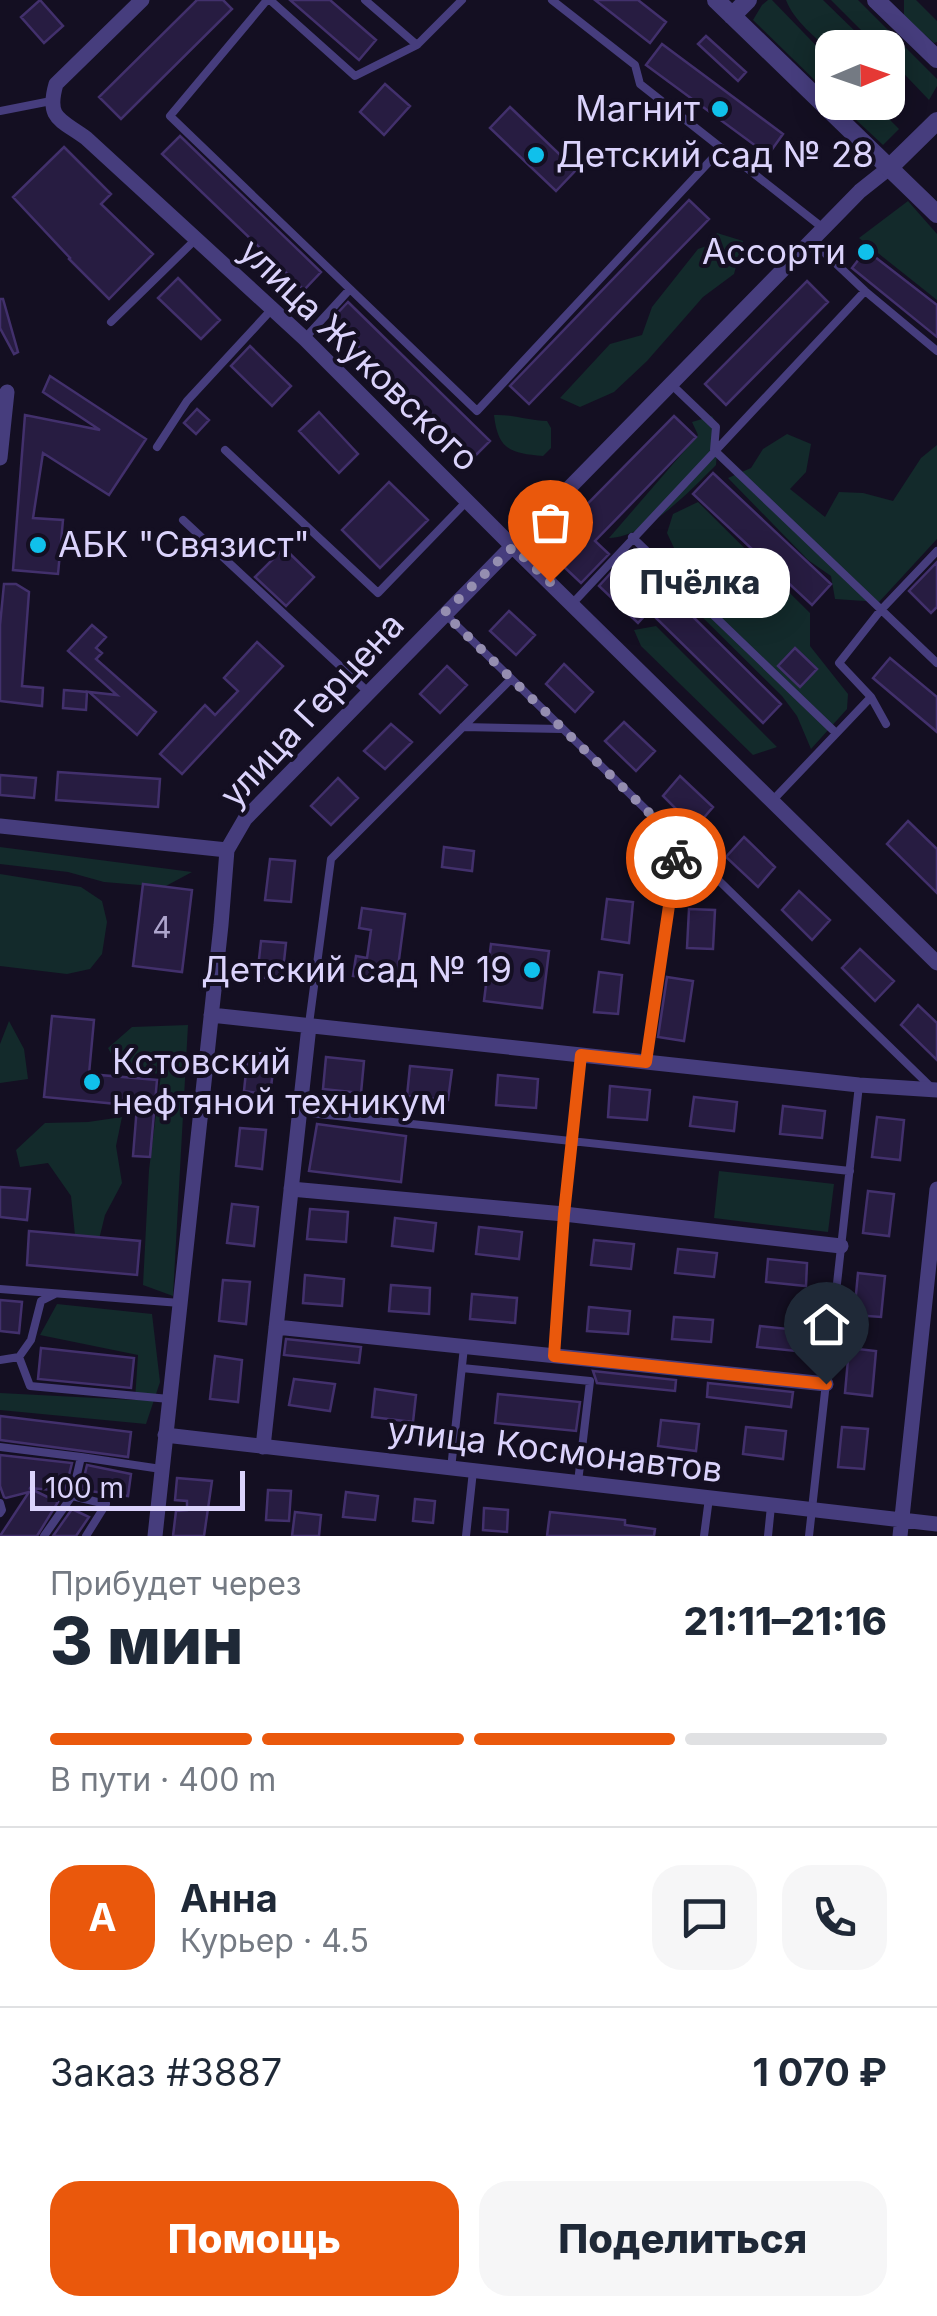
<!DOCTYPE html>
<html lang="ru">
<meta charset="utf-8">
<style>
:root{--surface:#fff;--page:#f6f6f7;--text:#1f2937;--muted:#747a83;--line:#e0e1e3;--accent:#ea580c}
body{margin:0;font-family:Inter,sans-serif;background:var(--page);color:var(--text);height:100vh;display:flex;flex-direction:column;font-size:38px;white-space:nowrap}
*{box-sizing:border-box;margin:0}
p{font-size:32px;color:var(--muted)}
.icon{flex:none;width:55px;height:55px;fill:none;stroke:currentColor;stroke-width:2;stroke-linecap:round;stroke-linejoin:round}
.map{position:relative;height:1536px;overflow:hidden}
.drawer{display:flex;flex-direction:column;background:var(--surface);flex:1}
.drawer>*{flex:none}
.needle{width:65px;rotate:88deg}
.buttons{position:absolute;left:815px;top:30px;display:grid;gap:20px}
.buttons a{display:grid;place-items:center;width:90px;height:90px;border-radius:20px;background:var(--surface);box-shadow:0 5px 25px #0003;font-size:50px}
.scale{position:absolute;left:30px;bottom:25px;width:215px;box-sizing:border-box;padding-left:10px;border:5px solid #dbd3fc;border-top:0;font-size:28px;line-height:35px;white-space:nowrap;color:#dbd3fc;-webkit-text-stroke:8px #140f22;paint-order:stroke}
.pin{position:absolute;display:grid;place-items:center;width:85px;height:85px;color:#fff;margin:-102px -42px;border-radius:50% 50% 50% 0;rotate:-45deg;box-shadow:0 0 10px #0007}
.pin .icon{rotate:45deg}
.courier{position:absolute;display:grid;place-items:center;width:100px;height:100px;margin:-50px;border:8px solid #ea580c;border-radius:50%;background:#fff;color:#222;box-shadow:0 2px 12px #0007}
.bubble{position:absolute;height:70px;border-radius:30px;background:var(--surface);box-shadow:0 5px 25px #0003;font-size:32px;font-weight:800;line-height:70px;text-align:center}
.summary em{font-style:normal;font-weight:800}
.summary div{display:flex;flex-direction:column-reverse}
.summary{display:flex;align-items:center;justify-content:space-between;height:170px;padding:0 50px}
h1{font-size:65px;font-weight:800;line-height:75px}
.bar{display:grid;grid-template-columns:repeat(4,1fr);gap:15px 10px;align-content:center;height:120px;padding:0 50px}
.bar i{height:12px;border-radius:8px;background:var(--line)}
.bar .current{background:var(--accent)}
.bar p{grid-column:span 4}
.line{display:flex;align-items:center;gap:25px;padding:0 50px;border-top:2px solid var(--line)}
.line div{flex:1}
.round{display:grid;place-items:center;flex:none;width:105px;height:105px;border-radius:30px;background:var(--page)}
.button{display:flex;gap:20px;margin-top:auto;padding:20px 50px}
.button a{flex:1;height:115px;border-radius:30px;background:var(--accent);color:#fff;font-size:40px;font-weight:800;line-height:115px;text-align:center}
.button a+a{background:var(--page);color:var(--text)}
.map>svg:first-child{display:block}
.green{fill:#132a2b}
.building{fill:#271c41;stroke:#42306c;stroke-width:2.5}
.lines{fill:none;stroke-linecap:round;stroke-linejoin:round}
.service{stroke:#463d7d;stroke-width:8}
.minor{stroke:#463d7d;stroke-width:15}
.tertiary{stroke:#463d7d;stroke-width:18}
.done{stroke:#958eb0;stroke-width:10;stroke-dasharray:0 18}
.route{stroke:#ea580c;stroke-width:12}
.poi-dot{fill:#10c0eb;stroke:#140f22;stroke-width:4}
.labels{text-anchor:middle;stroke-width:8;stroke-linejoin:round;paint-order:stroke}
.number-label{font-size:30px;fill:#aea5cd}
.poi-label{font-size:35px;fill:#dbd3fc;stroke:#140f22;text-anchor:end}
.street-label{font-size:35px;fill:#dbd3fc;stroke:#140f22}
</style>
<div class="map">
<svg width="937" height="1536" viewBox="0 0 937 1536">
<rect width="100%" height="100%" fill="#140f22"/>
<path class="green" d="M768,0H772L832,62V97L753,20L762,5Z
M786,0H823L859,35L865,45V47L832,48V52C816,38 794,21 786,0Z
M831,0H858L937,79V86L929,100L888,57V48L878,47Z
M904,0H916L937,21V42L934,43L904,16Z
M838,103H873L899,129L883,145Z
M908,201L937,234V300L859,238Z
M717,233L743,241L734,274L703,297L647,361L614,392L580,407L560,398L610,344L642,335L652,307L698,249L709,245Z
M494,415C512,414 529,421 547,421L551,428V448L543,456C510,453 498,450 494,415Z
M712,416L719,428L716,465C690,491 647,537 609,538L698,435L692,422Z
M787,434L811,444L806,472L790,489L825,517L839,492L863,493L893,501L921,458L937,445V539L879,602L835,599L831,576L808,560L728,478L751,468L763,449Z
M698,502L810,613V646L848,694L847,709L811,749L797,716L782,696L689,604L688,578L667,533L673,514Z
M656,626L777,747L753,755L641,646L634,630Z
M0,847L192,872L164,887L104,882L68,872L0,864Z
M0,874L81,887L102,901L107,922L102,954L90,969L67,974L0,966Z
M9,1021L24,1049L28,1079L0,1083V1044Z
M188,1025L173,1296L143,1285L149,1170L161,1074L120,1070L108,1048L132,1027Z
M122,1117L116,1146L122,1183L105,1215L93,1264L78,1265L71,1196L48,1163L20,1167L16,1150L45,1123L88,1122Z
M719,1171L834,1184L828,1232L714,1218Z
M57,1304L152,1314L160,1382L146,1424L0,1410V1393L135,1400L138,1355L40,1335Z"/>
<path class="building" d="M40,0L63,26L44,43L21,17Z
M197,0H223L232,9L121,119L99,97Z
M290,0H330L376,40L359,60Z
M595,0H638L666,22L650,43Z
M706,36L746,72L738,81L698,44Z
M662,44L783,134L768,155L646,65Z
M385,84L410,106L384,135L360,112Z
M510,107L576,170L556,191L490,128Z
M180,136L321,272L304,290L162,154Z
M64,147L111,194L101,204L153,254L109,299L69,259L70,258L13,197Z
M689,200L709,219L529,404L510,386Z
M866,250L937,305V337L852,268Z
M178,278L220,320L201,339L158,298Z
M807,281L828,302L726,405L705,384Z
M0,299H3L18,352L14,354L0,328Z
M348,302L490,441L473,458L331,320Z
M250,346L291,386L272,406L231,366Z
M50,376L146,439L109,495L43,453L33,518L63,520L58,574L13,570L25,415L100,430L43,392Z
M197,409L209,420L196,434L184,423Z
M319,412L358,454L339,473L299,431Z
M674,416L696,437L595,541L609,554L581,583L544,548Z
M713,473L831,584L812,605L693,494Z
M389,482L428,520L380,568L342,530Z
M284,548L314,577L286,606L255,577Z
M937,562V607L931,613L909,591Z
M619,564L627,572L629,570L660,599L668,592L781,704L763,723L649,611L638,623L599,586Z
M4,584H16L29,592L22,686L43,688L42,706L0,701V625Z
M509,611L535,635L516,655L490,631Z
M92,625L106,637L96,648L102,653L96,659L156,712L137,735L89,692L117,695L68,651Z
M257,642L283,666L182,774L160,754L205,705L215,715L238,691L224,678Z
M795,648L817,669L800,687L778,666Z
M890,658L937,697V732L873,678Z
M564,664L593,692L575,712L546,684Z
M447,666L467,685L440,713L420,694Z
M64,690L87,692L86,710L63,708Z
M624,722L655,751L636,771L605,741Z
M391,724L412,742L385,769L364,751Z
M58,772L160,779L158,807L56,800Z
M0,775L36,778L34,798L0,795Z
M680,776L713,807L695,828L663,796Z
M338,778L358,798L331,825L311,806Z
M908,821L937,849V893L887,844Z
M744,837L775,867L758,887L726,857Z
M444,847L474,851L472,871L442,867Z
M270,859L295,861L291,902L265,900Z
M143,884L192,890L182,972L133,966Z
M799,891L830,920L812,940L782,910Z
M607,899L633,902L629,943L602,939Z
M362,908L405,914L396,982L353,976L356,956L367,958L371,930L359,928Z
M689,909L715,910L713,949L687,948Z
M261,941L286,943L282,980L257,977Z
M491,944L549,951L542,1008L484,1001Z
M860,949L894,981L875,1001L842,968Z
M599,972L622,975L618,1014L594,1012Z
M667,977L693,981L684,1041L658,1037Z
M918,1005L937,1023V1060L901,1025Z
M52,1016L94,1020L89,1074L157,1080L150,1157L133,1156L137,1106L44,1097Z
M248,1052L275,1055L270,1095L244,1091Z
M326,1057L364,1061L361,1093L323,1089Z
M410,1066L452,1070L448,1100L407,1096Z
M498,1075L538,1079L536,1108L496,1105Z
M610,1086L650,1090L647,1120L608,1117Z
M694,1097L737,1102L734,1131L690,1126Z
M783,1106L825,1111L822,1138L780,1134Z
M877,1117L904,1120L900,1160L872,1157Z
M317,1124L406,1136L401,1182L309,1171Z
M240,1128L266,1130L262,1169L236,1166Z
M0,1187L30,1189L27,1220L0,1217Z
M868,1191L894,1194L889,1236L863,1233Z
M232,1204L258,1207L254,1246L227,1243Z
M310,1209L348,1212L346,1242L307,1239Z
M395,1218L436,1223L433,1251L392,1246Z
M479,1227L522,1232L519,1259L476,1254Z
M29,1231L140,1241L137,1275L27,1265Z
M594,1240L634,1244L631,1269L591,1265Z
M678,1249L717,1253L714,1277L675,1273Z
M768,1259L807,1263L806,1286L766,1282Z
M858,1273L885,1276L881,1317L854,1315Z
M305,1275L344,1279L342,1306L303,1303Z
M223,1280L250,1282L246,1324L219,1321Z
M391,1285L430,1288L429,1314L389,1311Z
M472,1294L517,1298L515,1323L470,1319Z
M0,1300L22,1302L19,1333L0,1331Z
M589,1307L630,1311L628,1334L587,1331Z
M674,1317L713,1320L711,1342L672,1339Z
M760,1326L798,1330L796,1351L757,1347Z
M286,1339L361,1347L359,1363L284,1355Z
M41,1348L134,1358L131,1388L38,1379Z
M849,1348L876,1351L872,1396L845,1393Z
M215,1356L242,1360L238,1402L210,1399Z
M593,1371L676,1380L675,1391L597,1383Z
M294,1379L335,1384L330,1411L289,1405Z
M708,1383L793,1392L791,1407L707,1397Z
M375,1389L416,1395L413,1422L372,1417Z
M498,1394L580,1402L576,1431L495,1423Z
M0,1416L131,1432L128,1457L0,1440Z
M661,1420L699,1424L696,1451L658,1446Z
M746,1427L786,1431L783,1459L743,1454Z
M842,1427L868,1429L864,1469L838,1467Z
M0,1455L72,1463L65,1491L29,1488L58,1502L37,1536H0L29,1492L6,1498L4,1497L0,1486Z
M87,1465L131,1474L128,1496L81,1490Z
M177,1478L212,1481L204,1536H173L176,1511L187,1510V1501L175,1500Z
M268,1490L291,1491L289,1521L266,1520Z
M346,1492L378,1496L375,1520L343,1517Z
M415,1499L435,1501L433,1523L413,1521Z
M484,1508L508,1510L507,1532L483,1530Z
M72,1509L89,1517L76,1536H53Z
M295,1512L321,1515L319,1536H292Z
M550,1512L625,1520V1525L655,1529L654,1536H547Z"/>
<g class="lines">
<path class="service" d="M267,0L170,116L477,411L722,148
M270,0L355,76L417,45
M365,0L417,45L462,0
M552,0L635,65L640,84L823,228
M0,111L51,101
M812,241L865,291L937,351
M111,322L196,239
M306,337L350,289
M672,385L716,427L714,450L937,663
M157,447L187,401L272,309
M225,450L378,593L467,501
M183,520L368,692
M632,537L836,733
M572,604L865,291
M444,613L932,1088
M886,724L871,697L839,663L880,611L937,551
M463,727L562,729
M772,801L871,697
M309,1024L331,859L511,679
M647,1060L679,842
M300,1112L850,1171
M0,1289L180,1303
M554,1354L564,1214L581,1055
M19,1357L30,1386L169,1399
M0,1360L19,1357L31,1340L41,1301L55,1294
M462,1368L590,1381L578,1482
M0,1447L81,1457L72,1496L44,1536
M81,1457L161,1469
M451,1469L464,1347
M72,1496L106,1504L86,1536
M0,1503L2,1510L0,1513
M466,1536L473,1471
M704,1536L709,1498
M768,1536L771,1506
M809,1536L859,1085"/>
<path class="minor" d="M142,0L56,84C46,119 60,119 86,138L305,339L513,547L937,963
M0,458L7,392
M0,826L227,850
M211,1015L859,1085L937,1090
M291,1189L564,1214L841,1246
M276,1327L826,1384
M165,1435L937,1524
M263,1447L309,1026
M155,1536L221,925L227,850L245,819L860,191L889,168
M900,1536L937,1189"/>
<path class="tertiary" d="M716,0L937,214
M876,0L937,59
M732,16L748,0
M889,168L937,121"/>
</g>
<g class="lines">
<path class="done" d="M550,582L513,547L444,613L679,842L676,858"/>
<path class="route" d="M676,858L646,1062L581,1055L564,1214L554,1356L826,1384"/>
</g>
<g class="poi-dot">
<circle cx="720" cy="109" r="10"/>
<circle cx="536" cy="155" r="10"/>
<circle cx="866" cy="252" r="10"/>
<circle cx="38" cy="545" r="10"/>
<circle cx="532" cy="970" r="10"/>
<circle cx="92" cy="1082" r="10"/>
</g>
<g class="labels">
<g class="number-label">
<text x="162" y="938">4</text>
</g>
<g class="poi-label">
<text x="700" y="121">Магнит</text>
<text x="556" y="167" text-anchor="start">Детский сад № 28</text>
<text x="846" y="264">Ассорти</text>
<text x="58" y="557" text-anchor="start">АБК "Связист"</text>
<text x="512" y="982">Детский сад № 19</text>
<text x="112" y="1074" text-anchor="start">Кстовский<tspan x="112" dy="40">нефтяной техникум</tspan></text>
</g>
<g class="street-label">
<text transform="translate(359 355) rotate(44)" y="12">улица Жуковского</text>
<text transform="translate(312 710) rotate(-47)" y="12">улица Герцена</text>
<text transform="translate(555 1450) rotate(7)" y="12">улица Космонавтов</text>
</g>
</g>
</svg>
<div class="buttons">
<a><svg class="needle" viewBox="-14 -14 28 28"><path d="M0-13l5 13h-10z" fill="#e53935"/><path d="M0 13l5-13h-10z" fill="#747a83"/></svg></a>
</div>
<div class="scale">100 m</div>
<div class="pin" style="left:550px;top:582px;background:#ea580c"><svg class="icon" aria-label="bag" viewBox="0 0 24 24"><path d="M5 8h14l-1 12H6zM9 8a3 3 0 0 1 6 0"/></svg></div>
<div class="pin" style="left:826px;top:1384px;background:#1f2937"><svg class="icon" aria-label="home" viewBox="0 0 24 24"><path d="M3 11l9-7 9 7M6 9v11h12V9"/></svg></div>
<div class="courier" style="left:676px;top:858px"><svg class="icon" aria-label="bike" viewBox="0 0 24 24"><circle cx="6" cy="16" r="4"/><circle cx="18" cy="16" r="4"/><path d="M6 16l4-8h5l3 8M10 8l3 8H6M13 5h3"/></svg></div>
<div class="bubble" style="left:610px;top:548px;width:180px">Пчёлка</div>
</div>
<section class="drawer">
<div class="summary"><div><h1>3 мин</h1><p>Прибудет через</p></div><em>21:11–21:16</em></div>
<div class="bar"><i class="current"></i><i class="current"></i><i class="current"></i><i></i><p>В пути · 400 m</p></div>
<div class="line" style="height:180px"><b class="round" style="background:var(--accent);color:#fff">А</b><div><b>Анна</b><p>Курьер · 4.5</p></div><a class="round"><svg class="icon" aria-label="chat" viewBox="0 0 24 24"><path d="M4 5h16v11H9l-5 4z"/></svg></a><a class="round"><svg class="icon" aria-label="phone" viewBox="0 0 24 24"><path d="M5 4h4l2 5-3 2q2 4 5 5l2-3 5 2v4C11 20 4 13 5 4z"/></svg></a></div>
<div class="line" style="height:130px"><div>Заказ #3887</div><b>1 070 ₽</b></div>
<div class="button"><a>Помощь</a><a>Поделиться</a></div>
</section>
